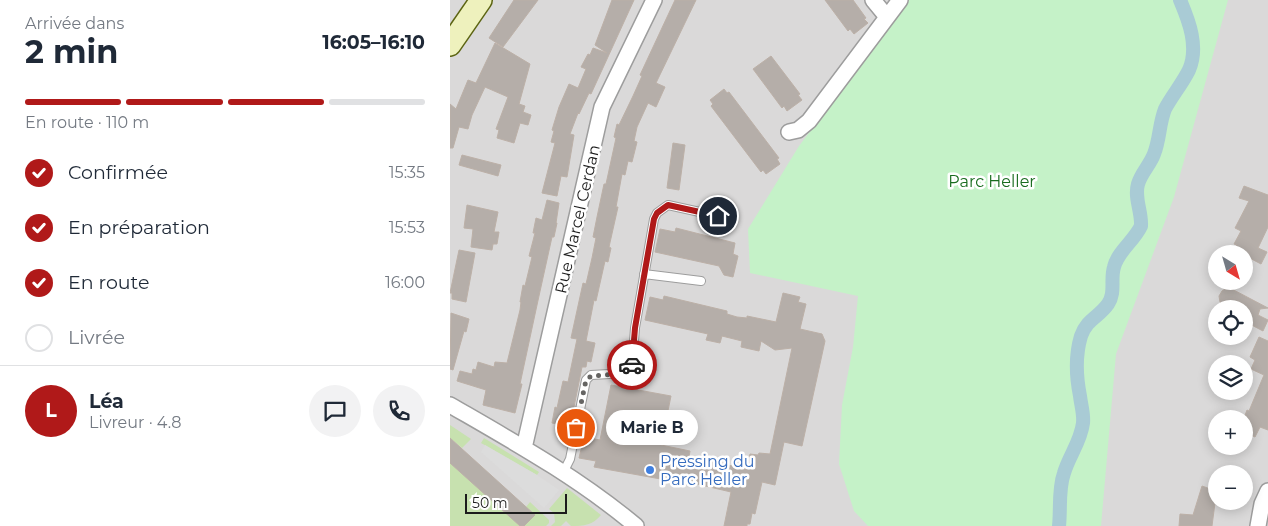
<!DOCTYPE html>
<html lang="fr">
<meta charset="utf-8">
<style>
:root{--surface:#fff;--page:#f2f2f3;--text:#1f2937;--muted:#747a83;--line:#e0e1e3;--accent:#b01919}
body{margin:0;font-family:Montserrat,sans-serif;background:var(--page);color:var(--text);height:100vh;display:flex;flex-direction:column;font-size:19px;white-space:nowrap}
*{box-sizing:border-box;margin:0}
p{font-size:16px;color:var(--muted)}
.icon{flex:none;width:28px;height:28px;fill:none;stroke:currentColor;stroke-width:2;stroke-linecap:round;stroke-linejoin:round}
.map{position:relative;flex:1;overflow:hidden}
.details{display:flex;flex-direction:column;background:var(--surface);width:450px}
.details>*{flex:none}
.needle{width:32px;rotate:143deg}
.tools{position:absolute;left:758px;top:245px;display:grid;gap:10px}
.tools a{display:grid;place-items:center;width:45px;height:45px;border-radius:50%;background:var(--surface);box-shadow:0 2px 12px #0003;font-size:25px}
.scale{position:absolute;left:15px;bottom:12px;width:102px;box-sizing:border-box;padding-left:5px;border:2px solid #1c1c1c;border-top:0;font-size:14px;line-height:18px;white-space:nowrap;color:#1c1c1c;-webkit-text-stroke:4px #fff;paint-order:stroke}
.pin{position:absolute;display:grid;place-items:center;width:42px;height:42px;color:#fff;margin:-21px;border:2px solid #fff;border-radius:50%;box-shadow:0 1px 5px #0007}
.courier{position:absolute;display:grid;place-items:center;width:50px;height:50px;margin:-25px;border:4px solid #b01919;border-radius:50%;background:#fff;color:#222;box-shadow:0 1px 6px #0007}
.bubble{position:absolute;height:35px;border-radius:18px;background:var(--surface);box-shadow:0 2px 12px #0003;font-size:16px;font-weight:700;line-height:35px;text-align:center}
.head em{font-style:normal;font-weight:700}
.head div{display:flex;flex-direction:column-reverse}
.head{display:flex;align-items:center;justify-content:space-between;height:85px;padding:0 25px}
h1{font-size:32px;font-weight:700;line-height:38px}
.bar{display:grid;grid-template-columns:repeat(4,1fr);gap:8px 5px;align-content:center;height:60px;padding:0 25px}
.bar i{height:6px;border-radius:4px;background:var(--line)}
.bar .on{background:var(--accent)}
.bar p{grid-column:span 4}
.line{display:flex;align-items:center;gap:12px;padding:0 25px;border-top:1px solid var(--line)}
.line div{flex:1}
.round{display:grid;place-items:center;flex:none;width:52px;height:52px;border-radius:26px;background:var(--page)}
ol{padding:0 25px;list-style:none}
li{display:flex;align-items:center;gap:15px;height:55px}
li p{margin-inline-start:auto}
li .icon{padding:5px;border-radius:50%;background:var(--accent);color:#fff;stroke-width:4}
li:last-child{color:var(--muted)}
li i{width:28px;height:28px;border:2px solid var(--line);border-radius:50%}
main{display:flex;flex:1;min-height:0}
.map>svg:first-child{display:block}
.residential{fill:#dad9d9;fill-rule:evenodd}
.grass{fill:#c7e1af}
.park{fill:#c5f2c8}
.parking{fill:#dcdcdc}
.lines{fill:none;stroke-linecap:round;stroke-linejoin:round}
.canal{stroke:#a9cbd5;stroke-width:14}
.building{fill:#b5aea9;stroke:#bcb0a7}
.lane-casing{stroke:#9d9d9d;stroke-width:10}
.street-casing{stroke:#9d9d9d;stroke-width:18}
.secondary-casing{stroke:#5c6412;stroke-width:24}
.lane{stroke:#fff;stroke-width:8}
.street{stroke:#fff;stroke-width:15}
.secondary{stroke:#eef1bd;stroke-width:21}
.done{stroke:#656462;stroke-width:5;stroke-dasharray:0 9}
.route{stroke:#b01919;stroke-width:6}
.shop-dot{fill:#3f7fe0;stroke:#fff;stroke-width:2}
.labels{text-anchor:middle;stroke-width:5;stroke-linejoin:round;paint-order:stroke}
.park-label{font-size:16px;fill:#196c1f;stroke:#fff}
.street-label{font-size:16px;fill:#1c1c1c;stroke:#fff}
.shop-label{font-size:16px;fill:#366cbe;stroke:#fff;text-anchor:start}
</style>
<main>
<section class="details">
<div class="head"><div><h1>2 min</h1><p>Arrivée dans</p></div><em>16:05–16:10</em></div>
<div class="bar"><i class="on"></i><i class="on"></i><i class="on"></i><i></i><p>En route · 110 m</p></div>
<ol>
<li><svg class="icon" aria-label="check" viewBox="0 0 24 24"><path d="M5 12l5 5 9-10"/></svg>Confirmée<p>15:35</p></li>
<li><svg class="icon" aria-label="check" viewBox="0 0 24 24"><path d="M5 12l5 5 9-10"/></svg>En préparation<p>15:53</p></li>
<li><svg class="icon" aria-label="check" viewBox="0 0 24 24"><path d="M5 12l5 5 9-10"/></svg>En route<p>16:00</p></li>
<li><i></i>Livrée</li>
</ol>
<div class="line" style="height:90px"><b class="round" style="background:var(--accent);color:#fff">L</b><div><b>Léa</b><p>Livreur · 4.8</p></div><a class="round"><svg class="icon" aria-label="chat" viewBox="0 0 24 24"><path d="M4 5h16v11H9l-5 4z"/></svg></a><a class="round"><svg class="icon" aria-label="phone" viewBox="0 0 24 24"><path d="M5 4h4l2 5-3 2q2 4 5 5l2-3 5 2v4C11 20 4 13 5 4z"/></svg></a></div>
</section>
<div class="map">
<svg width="818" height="526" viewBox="0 0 818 526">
<rect width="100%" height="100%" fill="#ece9e3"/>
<path class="residential" d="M0,0H818V526H0ZM766,254H794V281H766ZM766,309H794V336H766ZM766,364H794V391H766ZM766,419H794V446H766ZM766,474H794V501H766Z"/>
<path class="grass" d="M0,425L21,439L12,448L0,438Z
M34,438L89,472L87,475L31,443Z
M0,463L70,526H0Z
M117,488L151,515C143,525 134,526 121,526L116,521L111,526H101L105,522L104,513L99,509Z
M80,502L99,520V523L96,526H74L85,515L76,507Z"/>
<path class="park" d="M459,0H778L724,197L666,354L651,526H418L404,511L389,464L392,405L403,347L408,296L300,273L298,229L349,146Z"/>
<path class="parking" d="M35,445L87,475L109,490L94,508L31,452Z"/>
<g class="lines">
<path class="canal" d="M609,526C611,508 608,490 614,473C619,456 631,441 633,423C634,414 631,405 630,396C626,376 625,356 631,336C637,319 649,317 658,304C666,292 660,280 664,267C668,251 684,241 691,226C692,212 684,198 688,184C691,173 700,165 704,154C710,139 709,124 715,109C722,96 732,84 739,70C749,47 739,21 730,0"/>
</g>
<path class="building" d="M64,0H88L53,47L39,38Z
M162,0H184L141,94L139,93L129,114L128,113L120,134L124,135L117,177L111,176L107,196L92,193L105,143L101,142L104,131L102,130L109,107L119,84L128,88L136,69L131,67L138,54L140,55L143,48L157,53L145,45Z
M225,0H246L206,83L215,87L206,107L198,103L187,127L184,141L187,142L182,162L178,161L175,175L172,174L166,207H168L159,247L161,248L158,262L155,261L146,301L144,300L136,341L145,343L141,362L137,361L136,367H132L120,427L102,423L105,407L107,408L113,381L118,382L127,339L121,338L133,283L136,284L142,258L146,238L143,237L147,217L154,184H156L166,138L164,137L167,124L169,125L183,96L192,76L190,75Z
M375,0H403L416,18L414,19L418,23L404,34L400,29L398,31Z
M45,43L80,64L69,104L75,106L73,112L81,115L78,125L70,123L64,143L47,138L49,130L46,129L58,97L35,87L22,115L18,129L9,127L3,148H0V104L6,109L18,80L26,83Z
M321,56L350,94L348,95L352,100L337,111L334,106L332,108L303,69Z
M274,89L277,93L279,92L329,158L327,159L330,164L316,174L313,170L311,172L261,106L263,104L260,100Z
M223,143L235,145L229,190L217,188Z
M12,155L51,165L48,176L9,165Z
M794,186L818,195V227L808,248L817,252L811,264L794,255V254L784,251L787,245L784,244L791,231L785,228L799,201L789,198Z
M97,200L109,203L106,223H107L104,237H102L87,305L70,384H72L65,413L33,405L36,390L7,381L10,371L22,374L23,369L26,370L28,362L44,367L45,362L57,363L70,310L71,302H70L73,285L75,286L82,257L79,256L85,233H83L86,218L92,220Z
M17,205L48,212L44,232H49L47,244H43L42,250L21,247L23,229L14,228Z
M226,228L285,243L283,254L288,256L283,277L274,275L269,266L205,252L210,229L225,232Z
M9,250L25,253L16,302L2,299V293H0Z
M778,287L818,308L810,309L808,315L818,320L813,331L794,321V309H783L770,302L769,296L772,291Z
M333,293L350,297L348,302L356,304L350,329L372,334L375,341L352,446L334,442L325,485L312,482L305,514L302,513L300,524H297V526H274L281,492L234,481L233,483L144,467L146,461L129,458L134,437L150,440L161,385L221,396L211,445L240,451L239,457L297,469L300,454L308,455L309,453L320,454L342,348L325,350L311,341L309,351L291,347L292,341L272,336L270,343L256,340L258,334L195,320L200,297L213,300L214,296L277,311V314L287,317L297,318V316L326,322Z
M1,313L19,319L16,332L14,331L3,370L0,369Z
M809,337L818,341V430L810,427L805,437L794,432V418L797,410L799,411L814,375L801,369L805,360L800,357Z
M0,438L85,515L74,526H70L0,463Z
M752,486L766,491V503H765L762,526H729L730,514L743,515Z"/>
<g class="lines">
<defs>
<path id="lane" d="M194,274L251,281
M113,473L120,459L136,380L141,375L178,373L182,367L185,328L204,219L207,213L218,205L268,216"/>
<path id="street" d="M423,0L437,17
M339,132L348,130L359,121L450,0
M0,405C64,442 129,478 186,526
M74,448L152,107L204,0
M808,526L812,504L818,491"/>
<path id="secondary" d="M0,45L31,0"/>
</defs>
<use href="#lane" class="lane-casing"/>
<use href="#street" class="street-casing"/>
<use href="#secondary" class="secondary-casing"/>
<use href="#lane" class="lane"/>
<use href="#street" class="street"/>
<use href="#secondary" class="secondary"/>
</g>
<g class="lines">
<path class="done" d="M126,428L136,380L141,376L178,373L182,365"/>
<path class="route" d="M182,365L185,328L204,219L207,213L218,205L268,216"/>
</g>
<circle class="shop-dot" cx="200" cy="470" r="5"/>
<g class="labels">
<g class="park-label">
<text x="542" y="187">Parc Heller</text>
</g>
<g class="street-label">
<text transform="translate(127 219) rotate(-77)" y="6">Rue Marcel Cerdan</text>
</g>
<g class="shop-label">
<text x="210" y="467">Pressing du<tspan x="210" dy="18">Parc Heller</tspan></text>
</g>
</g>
</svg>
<div class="tools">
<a><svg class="needle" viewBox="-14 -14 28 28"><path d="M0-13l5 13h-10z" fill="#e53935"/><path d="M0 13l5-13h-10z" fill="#747a83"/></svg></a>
<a><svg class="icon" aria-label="locate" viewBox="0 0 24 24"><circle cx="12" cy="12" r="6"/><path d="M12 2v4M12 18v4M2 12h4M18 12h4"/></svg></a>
<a><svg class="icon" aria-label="layers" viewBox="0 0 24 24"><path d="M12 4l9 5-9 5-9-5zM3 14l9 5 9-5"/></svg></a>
<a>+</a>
<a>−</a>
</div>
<div class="scale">50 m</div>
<div class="pin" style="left:126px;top:428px;background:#ea580c"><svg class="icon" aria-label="bag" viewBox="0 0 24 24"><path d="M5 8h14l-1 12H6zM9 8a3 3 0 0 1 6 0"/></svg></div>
<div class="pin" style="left:268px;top:216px;background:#1f2937"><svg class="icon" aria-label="home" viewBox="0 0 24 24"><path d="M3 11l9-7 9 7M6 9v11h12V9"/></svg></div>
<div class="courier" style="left:182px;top:365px"><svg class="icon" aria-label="car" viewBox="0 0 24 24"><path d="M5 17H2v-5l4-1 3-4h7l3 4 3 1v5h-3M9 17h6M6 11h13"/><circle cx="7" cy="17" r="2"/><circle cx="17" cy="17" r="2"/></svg></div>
<div class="bubble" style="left:156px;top:410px;width:92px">Marie B</div>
</div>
</main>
